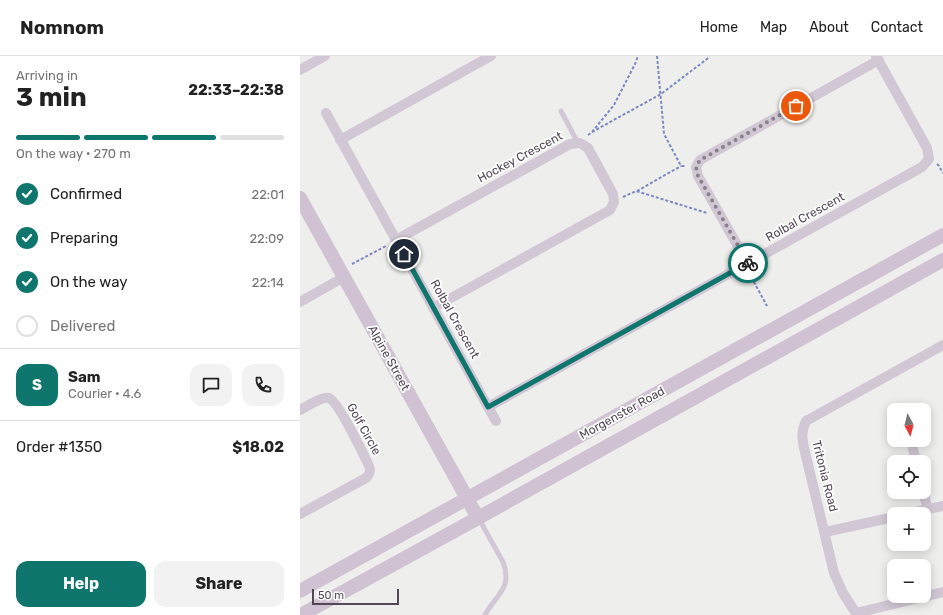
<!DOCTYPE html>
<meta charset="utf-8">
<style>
:root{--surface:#fff;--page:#f2f2f2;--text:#222;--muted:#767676;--line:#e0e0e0;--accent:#0f766e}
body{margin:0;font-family:Rubik,sans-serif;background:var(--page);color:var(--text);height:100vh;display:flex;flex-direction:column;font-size:15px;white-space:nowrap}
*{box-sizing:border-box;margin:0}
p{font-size:13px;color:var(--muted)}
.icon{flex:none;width:22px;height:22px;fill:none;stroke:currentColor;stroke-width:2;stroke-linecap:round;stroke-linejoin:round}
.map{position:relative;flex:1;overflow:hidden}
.panel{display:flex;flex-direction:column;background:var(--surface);width:300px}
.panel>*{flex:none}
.needle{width:26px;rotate:173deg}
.fabs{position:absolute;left:587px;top:347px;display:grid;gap:8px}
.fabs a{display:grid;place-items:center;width:44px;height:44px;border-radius:8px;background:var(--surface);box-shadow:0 2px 10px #0003;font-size:20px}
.scale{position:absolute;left:12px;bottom:10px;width:87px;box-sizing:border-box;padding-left:4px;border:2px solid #534757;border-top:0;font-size:11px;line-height:14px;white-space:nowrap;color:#534757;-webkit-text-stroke:3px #fff;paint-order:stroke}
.pin{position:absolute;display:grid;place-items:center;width:34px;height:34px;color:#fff;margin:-17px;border:2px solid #fff;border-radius:50%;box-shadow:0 1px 4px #0007}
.courier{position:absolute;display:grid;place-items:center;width:40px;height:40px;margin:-20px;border:3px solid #0f766e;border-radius:50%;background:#fff;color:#222;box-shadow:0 1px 5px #0007}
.summary em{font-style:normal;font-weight:700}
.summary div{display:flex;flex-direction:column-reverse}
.summary{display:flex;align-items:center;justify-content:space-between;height:68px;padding:0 16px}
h1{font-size:26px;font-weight:700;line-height:30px}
.bar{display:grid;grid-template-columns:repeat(4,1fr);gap:6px 4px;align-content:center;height:48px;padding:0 16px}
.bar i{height:5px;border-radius:3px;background:var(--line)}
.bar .current{background:var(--accent)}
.bar p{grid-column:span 4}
.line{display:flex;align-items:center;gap:10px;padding:0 16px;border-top:1px solid var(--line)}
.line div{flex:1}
.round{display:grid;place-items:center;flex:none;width:42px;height:42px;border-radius:12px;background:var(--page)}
ol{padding:0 16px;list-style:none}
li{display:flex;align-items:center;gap:12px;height:44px}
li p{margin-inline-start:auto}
li .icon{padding:4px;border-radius:50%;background:var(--accent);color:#fff;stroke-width:4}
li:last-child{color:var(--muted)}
li i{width:22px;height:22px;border:2px solid var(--line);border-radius:50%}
.primary-button{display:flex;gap:8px;margin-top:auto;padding:8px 16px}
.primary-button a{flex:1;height:46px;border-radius:12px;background:var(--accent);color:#fff;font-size:16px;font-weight:700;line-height:46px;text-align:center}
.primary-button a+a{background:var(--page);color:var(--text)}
header{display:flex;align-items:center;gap:24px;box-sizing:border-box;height:56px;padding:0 20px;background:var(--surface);border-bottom:1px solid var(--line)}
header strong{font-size:19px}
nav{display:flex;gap:22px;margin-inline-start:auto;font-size:14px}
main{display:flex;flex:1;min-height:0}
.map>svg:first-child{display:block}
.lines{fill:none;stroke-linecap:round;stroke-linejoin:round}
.path{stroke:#7c88c1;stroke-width:2;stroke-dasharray:3 2;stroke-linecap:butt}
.lane{stroke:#d2c7d5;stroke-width:5}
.street{stroke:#d2c7d5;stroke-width:10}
.secondary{stroke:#d0c1d3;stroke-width:14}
.done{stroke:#89828b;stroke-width:4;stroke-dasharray:0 7.2}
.route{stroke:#0f766e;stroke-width:5}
.labels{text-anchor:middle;stroke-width:3.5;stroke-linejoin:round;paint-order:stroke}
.street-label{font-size:12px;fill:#534757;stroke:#fff}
</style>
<header>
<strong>Nomnom</strong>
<nav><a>Home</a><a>Map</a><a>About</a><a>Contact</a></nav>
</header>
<main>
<section class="panel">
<div class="summary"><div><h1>3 min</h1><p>Arriving in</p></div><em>22:33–22:38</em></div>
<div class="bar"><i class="current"></i><i class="current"></i><i class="current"></i><i></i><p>On the way · 270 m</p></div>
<ol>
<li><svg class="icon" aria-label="check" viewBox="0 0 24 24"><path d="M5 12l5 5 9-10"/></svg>Confirmed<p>22:01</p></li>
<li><svg class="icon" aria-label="check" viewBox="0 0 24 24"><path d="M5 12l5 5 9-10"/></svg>Preparing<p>22:09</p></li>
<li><svg class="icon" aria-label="check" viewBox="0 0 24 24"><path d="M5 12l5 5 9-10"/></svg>On the way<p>22:14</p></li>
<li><i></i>Delivered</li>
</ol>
<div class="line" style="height:72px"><b class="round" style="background:var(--accent);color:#fff">S</b><div><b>Sam</b><p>Courier · 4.6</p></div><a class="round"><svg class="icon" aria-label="chat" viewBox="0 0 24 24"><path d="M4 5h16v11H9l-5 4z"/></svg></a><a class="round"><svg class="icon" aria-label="phone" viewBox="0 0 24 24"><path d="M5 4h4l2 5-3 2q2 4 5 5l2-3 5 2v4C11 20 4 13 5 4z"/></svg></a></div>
<div class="line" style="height:52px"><div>Order #1350</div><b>$18.02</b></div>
<div class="primary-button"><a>Help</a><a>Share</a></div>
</section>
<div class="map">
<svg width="643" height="559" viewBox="0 0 643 559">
<rect width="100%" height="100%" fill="#eeefec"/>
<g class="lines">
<path class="path" d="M357,0L364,78L381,110H385
M292,76L361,38L407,3L409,0
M288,79L292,76L314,49L335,8L338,0
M637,108L639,110L643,117
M337,135L381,110
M323,141L336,135L407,157
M52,208L86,190
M449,217L467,250"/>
<path class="lane" d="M261,55L278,87
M179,463L203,506C213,533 196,538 185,559"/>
<path class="street" d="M0,14L25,0
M26,57L188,351L622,111L629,103L627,92L576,0
M40,84L191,0
M96,184L270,88L280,87L288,92L313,138L314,146L310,154L133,252
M448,208L398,120L396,111L400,104L579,4
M0,246L44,221
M188,351L196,365
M0,354C6,351 22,340 29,342C38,345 64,399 69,410C71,415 70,418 66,422L0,458
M611,384L616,406
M623,436L628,453
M606,458L643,450
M525,476L594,461
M556,557L643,536
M557,559L543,537L534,517L504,392C502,381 501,376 506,365L643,289"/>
<path class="secondary" d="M0,142L178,462
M0,535L643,179
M1,559L178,462L643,204"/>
</g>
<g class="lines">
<path class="done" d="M448,207L398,120L396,111L400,104L496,50"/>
<path class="route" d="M104,198L188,351L448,207"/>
</g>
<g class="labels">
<g class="street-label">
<text transform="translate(220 101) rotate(-28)" y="4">Hockey Crescent</text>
<text transform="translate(505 161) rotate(-29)" y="4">Rolbal Crescent</text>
<text transform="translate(155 263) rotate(61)" y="4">Rolbal Crescent</text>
<text transform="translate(89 302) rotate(61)" y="4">Alpine Street</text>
<text transform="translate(322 357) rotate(-29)" y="4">Morgenster Road</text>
<text transform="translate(64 373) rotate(61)" y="4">Golf Circle</text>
<text transform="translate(525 420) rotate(76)" y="4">Tritonia Road</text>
</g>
</g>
</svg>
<div class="fabs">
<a><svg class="needle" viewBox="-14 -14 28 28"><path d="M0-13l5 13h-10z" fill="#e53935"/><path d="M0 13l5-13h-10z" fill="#767676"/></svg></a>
<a><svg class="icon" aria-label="locate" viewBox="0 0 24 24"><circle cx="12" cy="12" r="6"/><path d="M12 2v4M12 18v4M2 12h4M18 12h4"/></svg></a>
<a>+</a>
<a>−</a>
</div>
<div class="scale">50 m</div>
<div class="pin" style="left:496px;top:50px;background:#ea580c"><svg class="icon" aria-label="bag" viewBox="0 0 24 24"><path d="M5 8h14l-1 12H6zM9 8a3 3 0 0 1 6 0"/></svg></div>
<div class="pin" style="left:104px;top:198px;background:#1f2937"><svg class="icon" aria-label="home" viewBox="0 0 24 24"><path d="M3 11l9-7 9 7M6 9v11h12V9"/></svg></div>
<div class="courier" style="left:448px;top:207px"><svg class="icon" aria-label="bike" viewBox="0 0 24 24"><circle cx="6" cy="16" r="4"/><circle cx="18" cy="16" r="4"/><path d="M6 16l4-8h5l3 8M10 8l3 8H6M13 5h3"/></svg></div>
</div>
</main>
